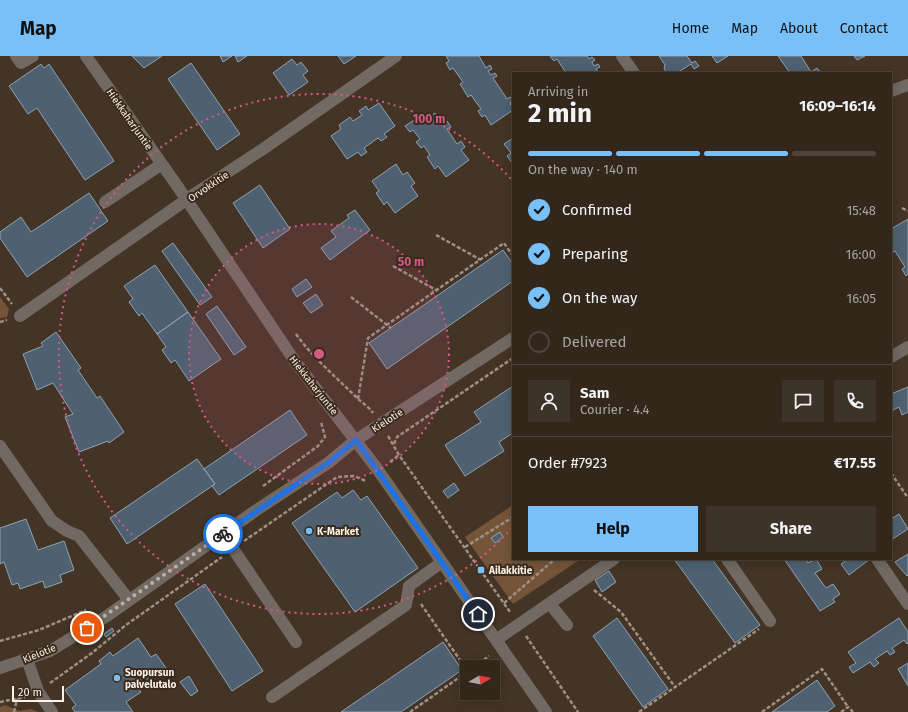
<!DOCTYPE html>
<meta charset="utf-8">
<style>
:root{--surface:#33271c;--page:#3e3329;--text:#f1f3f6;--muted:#a9a5a3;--line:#4e443b;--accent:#79bff8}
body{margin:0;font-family:"Fira Sans",sans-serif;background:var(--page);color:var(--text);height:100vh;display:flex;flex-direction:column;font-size:15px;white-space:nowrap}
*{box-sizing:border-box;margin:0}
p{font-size:13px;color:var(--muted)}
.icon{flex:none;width:22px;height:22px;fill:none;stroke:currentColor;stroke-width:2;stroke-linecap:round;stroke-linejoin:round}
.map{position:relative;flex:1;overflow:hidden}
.side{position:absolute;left:512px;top:16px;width:380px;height:488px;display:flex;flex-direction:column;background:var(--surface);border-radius:0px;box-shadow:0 2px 10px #0003,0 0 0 1px var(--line)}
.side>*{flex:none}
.needle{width:26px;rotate:80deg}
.controls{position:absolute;left:460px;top:604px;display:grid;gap:8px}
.controls a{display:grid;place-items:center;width:40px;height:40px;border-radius:0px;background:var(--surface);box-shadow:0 2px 10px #0003,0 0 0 1px var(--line);font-size:20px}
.scale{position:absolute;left:12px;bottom:10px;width:52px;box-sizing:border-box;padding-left:4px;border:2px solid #fdf3ea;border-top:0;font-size:11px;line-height:14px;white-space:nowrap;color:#fdf3ea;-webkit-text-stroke:3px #3a2a1c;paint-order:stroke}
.pin{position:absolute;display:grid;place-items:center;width:34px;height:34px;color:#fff;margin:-17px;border:2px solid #fff;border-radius:50%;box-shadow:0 1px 4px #0007}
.courier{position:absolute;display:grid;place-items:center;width:40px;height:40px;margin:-20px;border:3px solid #1a73e8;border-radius:50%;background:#fff;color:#222;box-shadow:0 1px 5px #0007}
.overview em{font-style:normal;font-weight:700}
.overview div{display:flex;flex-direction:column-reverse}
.overview{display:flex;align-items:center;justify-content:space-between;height:68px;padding:0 16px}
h1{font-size:26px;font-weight:700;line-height:30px}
.bar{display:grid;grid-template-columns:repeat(4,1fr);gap:6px 4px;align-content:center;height:48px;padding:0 16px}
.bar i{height:5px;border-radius:3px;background:var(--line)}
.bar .current{background:var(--accent)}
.bar p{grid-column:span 4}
.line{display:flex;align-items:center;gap:10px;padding:0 16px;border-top:1px solid var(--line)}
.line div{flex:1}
.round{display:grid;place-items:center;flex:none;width:42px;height:42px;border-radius:0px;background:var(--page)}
ol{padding:0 16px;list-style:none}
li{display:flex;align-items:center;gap:12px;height:44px}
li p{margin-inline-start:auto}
li .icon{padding:4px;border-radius:50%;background:var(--accent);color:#111;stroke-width:4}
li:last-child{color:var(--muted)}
li i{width:22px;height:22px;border:2px solid var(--line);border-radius:50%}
.button{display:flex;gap:8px;margin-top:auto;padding:8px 16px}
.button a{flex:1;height:46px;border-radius:0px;background:var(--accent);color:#111;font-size:16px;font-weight:700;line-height:46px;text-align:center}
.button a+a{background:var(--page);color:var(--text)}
header{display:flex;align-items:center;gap:24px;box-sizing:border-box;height:56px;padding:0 20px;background:var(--accent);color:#111}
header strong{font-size:19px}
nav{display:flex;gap:22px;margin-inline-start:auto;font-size:14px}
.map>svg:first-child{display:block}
.green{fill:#755539}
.building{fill:#4f6170;stroke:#8ea2b3}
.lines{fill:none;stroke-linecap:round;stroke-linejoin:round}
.path{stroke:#9d9084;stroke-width:2.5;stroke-dasharray:4 2;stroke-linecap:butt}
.minor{stroke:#716962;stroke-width:12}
.done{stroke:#bcb0a5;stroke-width:4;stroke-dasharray:0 7.2}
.route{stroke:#1a73e8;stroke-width:5}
.ring{fill:none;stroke:#d45a86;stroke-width:2;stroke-dasharray:2 4}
.poi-dot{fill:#79bff8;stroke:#3a2a1c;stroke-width:1.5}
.labels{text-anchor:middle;stroke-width:4;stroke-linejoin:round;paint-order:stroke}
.street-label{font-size:10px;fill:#fdf3ea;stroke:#3a2a1c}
.poi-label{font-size:10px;font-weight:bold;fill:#fdf3ea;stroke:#3a2a1c;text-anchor:start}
.centre{fill:#d45a86;stroke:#3a2a1c;stroke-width:2}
.ring-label{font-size:12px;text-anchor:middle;font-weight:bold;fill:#d45a86;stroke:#3a2a1c;stroke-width:4;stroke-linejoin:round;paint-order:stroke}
</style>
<header>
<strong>Map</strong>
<nav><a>Home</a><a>Map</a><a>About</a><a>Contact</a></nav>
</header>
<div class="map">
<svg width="908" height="656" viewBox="0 0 908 656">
<rect width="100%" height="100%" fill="#443426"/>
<path class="green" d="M0,241L9,253L7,261L0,262Z
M513,449V503H581L513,548L465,481Z
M5,649L19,655L31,653L38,656H0V651Z"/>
<path class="building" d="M132,0H162L144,12Z
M220,0H232L223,6Z
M235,0H247L238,6Z
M338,0H356L344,8Z
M446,0H479L486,12L490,9L492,13L488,15L491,19L495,17L497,20L493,22L507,43L510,41L513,44L510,47L513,54L491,69L485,59L482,61L478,55L481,53L471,39L468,41L460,28L463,26L453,12L450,14L446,7L449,5Z
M550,0H587L589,3L592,1L595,4L592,6L594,10L598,8L600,11L596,13L599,17H566L557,3L554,5Z
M659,0H687L692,7L695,5L699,10L694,13L691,8L677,17H667L664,13L665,9Z
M712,0H728L717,7Z
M778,0H801L811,16L817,12L821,17H790Z
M854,0H865L857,4Z
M292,3L297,9L301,6L308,15L303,19L308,26L289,39L273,17Z
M191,7L240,78L217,94L168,23Z
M41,8L44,12L49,8L114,105L85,124L37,52L28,58L9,30Z
M379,47L395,70L384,78L387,81L381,85L378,82L364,92L367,96L361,100L358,96L347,103L331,80L341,73L339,69L350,61L353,65L362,59L359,55L366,50L368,54Z
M435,57L443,67L447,65L451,71L447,73L457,88L461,85L465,91L461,94L469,104L446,121L438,110L435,113L427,101L430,99L424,90L421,92L416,86L420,83L413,74L410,76L405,70L419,61L422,66Z
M513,82V108L507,100L511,97L504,88Z
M396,108L403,119L407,116L415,127L411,130L418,140L395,157L387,146L384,149L376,137L379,135L372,125Z
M260,129L290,173L263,192L233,147Z
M89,137L108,165L27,221L0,182V176L21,161L31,176Z
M355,154L370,174L330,204L321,192L336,181L331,175L349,162L347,159Z
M908,163V218L906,220L902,213L905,211L895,195L892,197L891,196V173Z
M173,187L212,241L200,249L162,195Z
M503,194L513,208V225L387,313L369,287Z
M155,209L188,256L157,278L142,257L139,260L129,246L133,243L124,230Z
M306,223L312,231L297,241L292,233Z
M316,238L323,249L311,257L303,247Z
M217,250L246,291L234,299L206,258Z
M188,256L221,303L189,325L175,304L171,307L162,294L166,291L157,278Z
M56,276L81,312L78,314L97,342L100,340L124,376L109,387L108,385L79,396L65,361L73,358L53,327L37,334L23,298L43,290L41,287Z
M513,330V377L499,386L504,395L465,420L445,389L481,366L474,356Z
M908,331V356L902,359L899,351L891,355V338Z
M290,354L307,379L219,439L212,430L215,428L204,413Z
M197,403L215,428L127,488L110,462Z
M454,427L459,434L448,442L443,435Z
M353,434L361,444L367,440L418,512L355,556L292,467L337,436L342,442Z
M899,458L908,473L891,484V463Z
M26,463L38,494L64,485L74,514L60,519L62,526L45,532L43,525L20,533L18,527L12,529L4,506L0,508V472Z
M500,476L503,481L495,487L491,482Z
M908,498V519L907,520L895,506Z
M674,503H712L760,569L735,587Z
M784,503H806L808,507L816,503L822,513L815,517L826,532L833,528L840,538L833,543L835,546L820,555Z
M848,503H870L849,519L841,508Z
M609,515L616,526L602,536L595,524Z
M205,528L263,615L232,635L175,548Z
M617,562L668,633L643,651L593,580Z
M899,562L908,576V587L907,588L904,584L892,592L895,596L890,599L887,595L875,603L879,607L874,611L870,606L853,617L849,611L856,607L848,596Z
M112,572L114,575L106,581L104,578Z
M138,582L151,601L156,598L166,612L138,632L141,636L126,646L133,656H75L72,652L76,649L65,634L101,608L99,605L110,596L113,600Z
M443,586L462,614L401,656H341Z
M908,607V630L898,613Z
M189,620L198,635L191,640L180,626Z
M817,624L835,650L827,656H772Z"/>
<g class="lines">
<path class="path" d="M902,152L908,155
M436,179L481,204
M393,210L436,234
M0,232L12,248
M351,241L391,272
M0,266L7,264
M296,278C312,301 335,320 355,340C361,346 368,350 373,357
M358,343L368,282L504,187L513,200
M388,380L399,399L510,556
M394,388L397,381L513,302
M390,406L399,399
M891,417L908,442
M263,430L318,390L325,381L321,366
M244,485L337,421L354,420L366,425
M465,491L513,461
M594,534L621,556L675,631
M504,547L555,503
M421,548L467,614
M526,580L578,656
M0,585L39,574L86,554
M474,611L489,600
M50,627L92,597L126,569L222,501
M0,646L25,641
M14,656L17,643
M410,656L467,616
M639,656L759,573
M762,656L822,613L848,651
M841,656L848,651L853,656"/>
<path class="minor" d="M16,0L21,7L33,0
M86,0L178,131L294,304L378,414L546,656
M622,0L634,17
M891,35L908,29
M105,146L162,108
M20,260L196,137L263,93L396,0
M891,301L908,291
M0,390L52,465L67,475L79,480L129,544
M223,478L296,586
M727,503L770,565
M877,503L908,548
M550,548L567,569
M496,584L614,503
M27,603L38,635L52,656
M0,612L50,595L107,560L255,455L328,407L356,384L513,282
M272,641L406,549L409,530L442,506"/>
</g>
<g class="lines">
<path class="done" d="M87,572L223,478"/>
<path class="route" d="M223,478L328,407L356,384L478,558"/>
</g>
<circle cx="319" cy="298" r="130" fill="#d45a86" fill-opacity=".12"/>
<g class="ring">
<circle cx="319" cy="298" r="130"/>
<path d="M512 472A260 260 0 1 1 512 124"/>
</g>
<g class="poi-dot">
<circle cx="309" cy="475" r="4"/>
<rect x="477" y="510" width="8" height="8" rx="2"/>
<circle cx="117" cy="622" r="4"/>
</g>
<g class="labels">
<g class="street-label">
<text transform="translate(130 63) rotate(55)" y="4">Hiekkaharjuntie</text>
<text transform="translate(208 130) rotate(-34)" y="4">Orvokkitie</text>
<text transform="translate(314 329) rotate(52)" y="4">Hiekkaharjuntie</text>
<text transform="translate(387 364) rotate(-33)" y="4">Kielotie</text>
<text transform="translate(39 597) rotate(-22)" y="4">Kielotie</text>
</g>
<g class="poi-label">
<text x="317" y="479">K-Market</text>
<text x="489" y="518">Ailakkitie</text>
<text x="125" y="620">Suopursun<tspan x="125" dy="12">palvelutalo</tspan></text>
</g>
</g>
<circle cx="319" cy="298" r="6" class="centre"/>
<g class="ring-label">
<text x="429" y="67">100 m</text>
<text x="411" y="210">50 m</text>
</g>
</svg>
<div class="controls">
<a><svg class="needle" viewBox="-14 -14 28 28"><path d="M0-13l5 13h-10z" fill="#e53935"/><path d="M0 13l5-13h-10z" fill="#a9a5a3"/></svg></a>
</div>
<div class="scale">20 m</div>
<div class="pin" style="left:87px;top:572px;background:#ea580c"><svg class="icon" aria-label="bag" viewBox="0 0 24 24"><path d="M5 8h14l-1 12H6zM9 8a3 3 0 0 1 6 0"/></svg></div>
<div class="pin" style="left:478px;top:558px;background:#1f2937"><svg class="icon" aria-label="home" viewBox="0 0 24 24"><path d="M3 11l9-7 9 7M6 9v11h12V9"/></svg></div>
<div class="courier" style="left:223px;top:478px"><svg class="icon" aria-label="bike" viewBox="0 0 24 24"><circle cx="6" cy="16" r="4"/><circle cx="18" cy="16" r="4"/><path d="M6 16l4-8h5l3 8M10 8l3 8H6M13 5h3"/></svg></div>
<section class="side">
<div class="overview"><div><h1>2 min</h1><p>Arriving in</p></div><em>16:09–16:14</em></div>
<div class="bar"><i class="current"></i><i class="current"></i><i class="current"></i><i></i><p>On the way · 140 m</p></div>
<ol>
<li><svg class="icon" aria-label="check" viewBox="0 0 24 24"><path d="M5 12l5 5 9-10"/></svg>Confirmed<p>15:48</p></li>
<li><svg class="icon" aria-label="check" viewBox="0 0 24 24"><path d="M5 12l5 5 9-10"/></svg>Preparing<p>16:00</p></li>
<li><svg class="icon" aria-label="check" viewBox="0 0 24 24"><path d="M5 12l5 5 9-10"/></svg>On the way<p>16:05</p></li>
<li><i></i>Delivered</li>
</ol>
<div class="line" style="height:72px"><a class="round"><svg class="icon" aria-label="person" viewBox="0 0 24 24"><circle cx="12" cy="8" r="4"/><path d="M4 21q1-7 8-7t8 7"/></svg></a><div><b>Sam</b><p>Courier · 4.4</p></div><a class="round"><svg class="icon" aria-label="chat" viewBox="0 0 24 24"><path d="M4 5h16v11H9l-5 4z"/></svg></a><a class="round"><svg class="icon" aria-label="phone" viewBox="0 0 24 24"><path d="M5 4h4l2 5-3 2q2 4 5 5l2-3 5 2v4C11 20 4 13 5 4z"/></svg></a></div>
<div class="line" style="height:52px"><div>Order #7923</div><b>€17.55</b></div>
<div class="button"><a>Help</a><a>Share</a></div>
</section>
</div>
